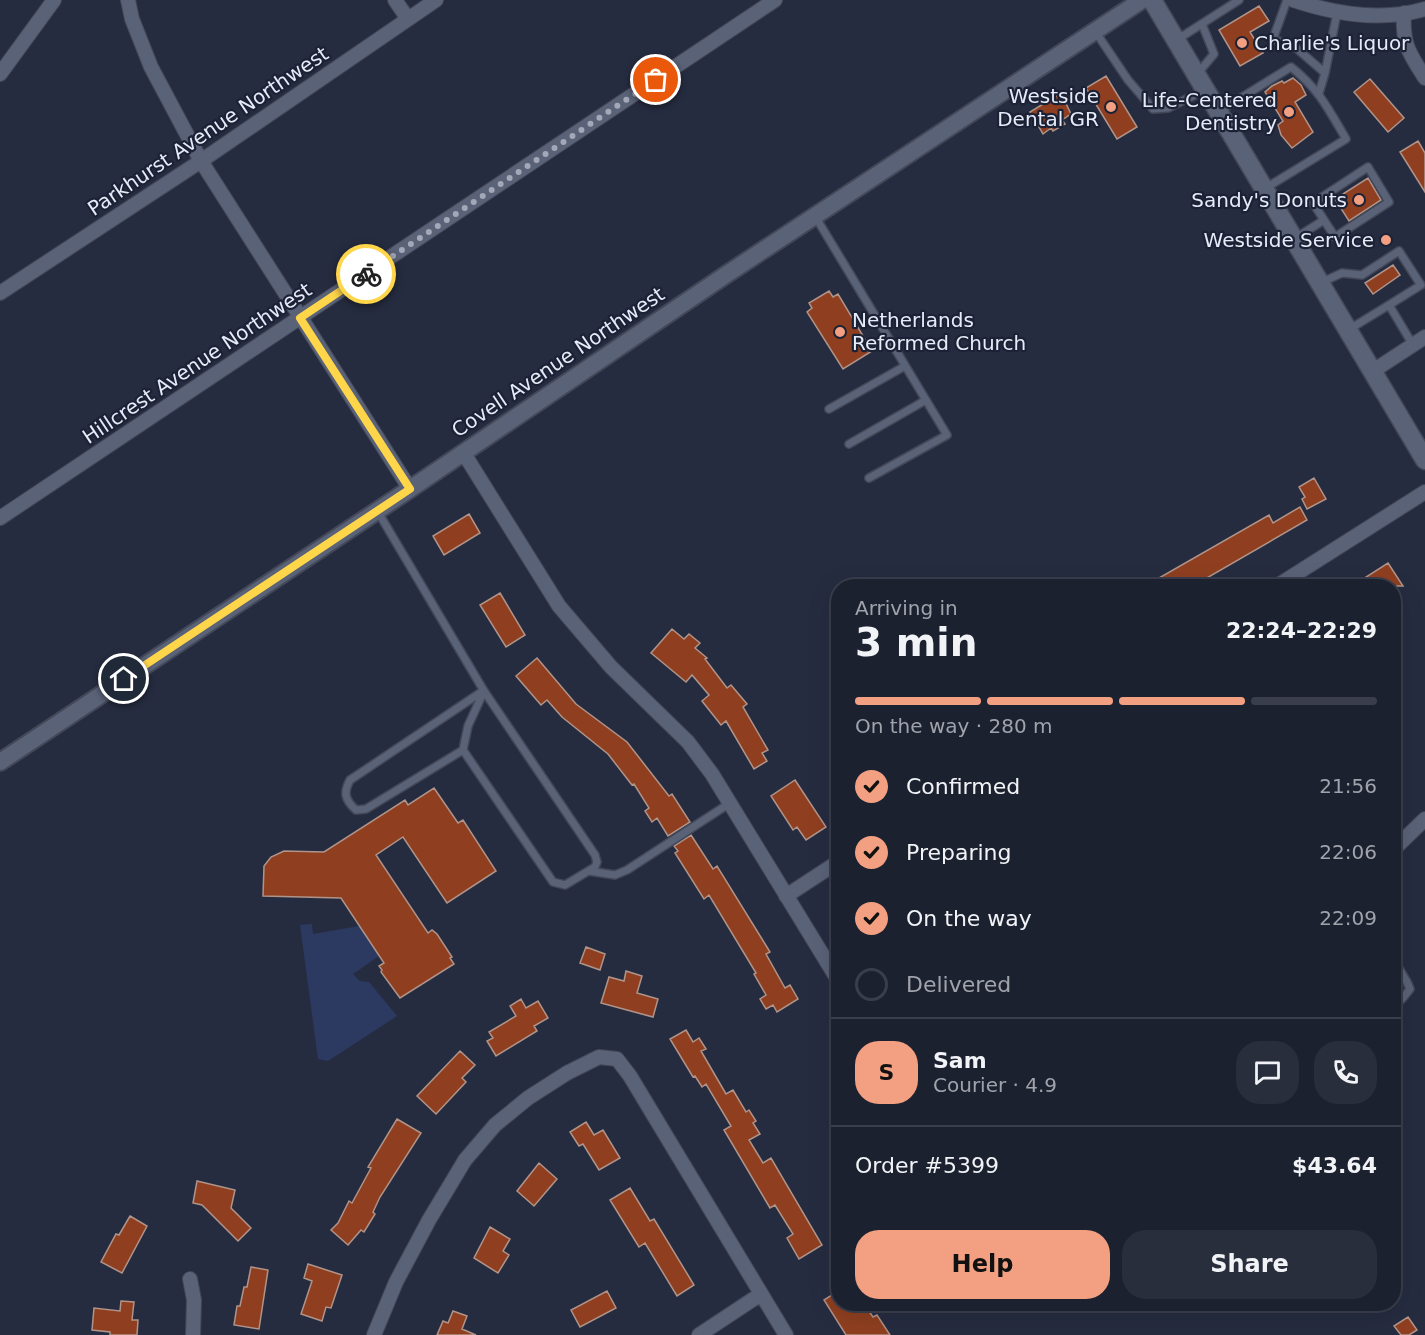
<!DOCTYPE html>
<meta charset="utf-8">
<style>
:root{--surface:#1c2130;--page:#292e3c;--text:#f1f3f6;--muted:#a0a3ab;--line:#3a3e4c;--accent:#f3a082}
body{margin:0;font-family:"DejaVu Sans",sans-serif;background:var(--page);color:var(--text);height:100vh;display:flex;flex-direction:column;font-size:22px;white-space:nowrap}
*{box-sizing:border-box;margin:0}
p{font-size:20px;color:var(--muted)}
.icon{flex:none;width:33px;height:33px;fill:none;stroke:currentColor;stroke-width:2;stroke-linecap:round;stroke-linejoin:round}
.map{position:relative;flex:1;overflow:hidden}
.details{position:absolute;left:831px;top:579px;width:570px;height:732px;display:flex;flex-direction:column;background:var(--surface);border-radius:24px;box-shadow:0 6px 24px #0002,0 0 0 2px var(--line)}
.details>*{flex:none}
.pin{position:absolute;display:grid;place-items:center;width:51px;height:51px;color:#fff;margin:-26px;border:3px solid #fff;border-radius:50%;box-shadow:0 2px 6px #0007}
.courier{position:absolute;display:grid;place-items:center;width:60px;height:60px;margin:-30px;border:4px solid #ffd54a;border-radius:50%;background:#fff;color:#222;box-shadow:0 2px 8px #0007}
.headline em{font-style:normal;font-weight:700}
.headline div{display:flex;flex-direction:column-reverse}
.headline{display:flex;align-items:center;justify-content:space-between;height:102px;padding:0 24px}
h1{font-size:39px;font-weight:700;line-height:45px}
.bar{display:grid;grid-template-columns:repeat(4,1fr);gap:9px 6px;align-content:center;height:72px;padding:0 24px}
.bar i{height:8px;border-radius:4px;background:var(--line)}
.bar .selected{background:var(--accent)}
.bar p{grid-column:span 4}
.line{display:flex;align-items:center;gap:15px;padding:0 24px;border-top:2px solid var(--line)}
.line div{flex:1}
.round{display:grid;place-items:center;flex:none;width:63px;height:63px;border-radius:24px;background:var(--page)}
ol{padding:0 24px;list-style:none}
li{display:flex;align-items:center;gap:18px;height:66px}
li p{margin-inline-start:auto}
li .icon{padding:6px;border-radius:50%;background:var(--accent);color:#111;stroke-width:4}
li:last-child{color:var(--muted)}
li i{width:33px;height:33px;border:3px solid var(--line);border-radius:50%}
.cta{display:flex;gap:12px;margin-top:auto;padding:12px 24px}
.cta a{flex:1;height:69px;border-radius:24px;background:var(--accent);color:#111;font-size:24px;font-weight:700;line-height:69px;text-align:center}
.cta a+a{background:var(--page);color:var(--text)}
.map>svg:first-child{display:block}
.green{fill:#2c3961}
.building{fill:#8f3f20;stroke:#b09489;stroke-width:1.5}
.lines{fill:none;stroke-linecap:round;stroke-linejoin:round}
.service-casing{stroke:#434858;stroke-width:10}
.minor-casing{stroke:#434858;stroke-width:16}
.tertiary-casing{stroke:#434858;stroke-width:20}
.secondary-casing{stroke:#434858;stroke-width:21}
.service{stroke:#5a6278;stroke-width:7}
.minor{stroke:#5a6278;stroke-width:14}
.tertiary{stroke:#5a6278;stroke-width:16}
.secondary{stroke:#5a6278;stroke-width:18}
.done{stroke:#a3a8b8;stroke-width:6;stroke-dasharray:0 10.8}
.route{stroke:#ffd54a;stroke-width:8}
.poi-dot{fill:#f3a082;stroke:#1c2236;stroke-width:2}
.labels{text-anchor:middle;stroke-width:4.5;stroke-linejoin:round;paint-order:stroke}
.poi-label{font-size:20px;fill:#e6ebf8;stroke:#1c2236;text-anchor:end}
.street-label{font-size:20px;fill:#e6ebf8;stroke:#1c2236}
</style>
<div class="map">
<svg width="1425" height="1335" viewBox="0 0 1425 1335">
<rect width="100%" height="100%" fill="#262c40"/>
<path class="green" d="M312,924L313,934L359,926L379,956L353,974L360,981L369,982L397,1016L328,1061L318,1059L300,925Z"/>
<path class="building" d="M1259,6L1269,21L1250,32L1263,53L1240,66L1219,30Z
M1106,76L1137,127L1117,139L1086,88Z
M1293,78L1301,85L1306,95L1295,102L1313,132L1292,148L1281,135L1278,125L1283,121L1265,92L1272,86L1282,81L1284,83Z
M1370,79L1404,118L1388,132L1354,92Z
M1061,93L1071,114L1062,120L1065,124L1053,131L1051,128L1043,134L1030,112Z
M1418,141L1425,153V192L1400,152Z
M1368,178L1381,200L1349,221L1335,199Z
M1393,265L1400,275L1373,294L1365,283Z
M829,291L833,297L838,294L872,351L843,369L807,312L812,308L809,303Z
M1314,478L1326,499L1307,509L1302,499L1305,497L1299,487Z
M1300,507L1307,520L1193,586H1145L1269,515L1273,523Z
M469,514L480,533L444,555L433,536Z
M1388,563L1403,586H1352Z
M500,593L525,635L506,647L480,605Z
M672,629L684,639L689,634L700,643L695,648L707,658L705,659L727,688L731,685L747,704L743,707L768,750L762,753L767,761L754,769L726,721L721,725L702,701L709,695L692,675L686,682L651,653Z
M537,658L576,704L627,742L669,796L672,794L690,822L668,836L657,818L652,822L645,811L649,808L634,784L632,785L608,754L562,717L547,700L541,705L516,676Z
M795,780L826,827L806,840L797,827L793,830L771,796Z
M434,788L458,823L463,820L496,871L447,903L403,837L376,855L428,933L432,930L437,934L452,957L450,958L454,964L400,998L381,972L382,970L379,966L384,963L341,898L263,896L264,866L271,857L284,851L324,852L405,800L408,805Z
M691,835L713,869L717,866L770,952L766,954L785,988L790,985L798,999L777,1012L773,1005L766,1009L760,999L766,995L754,974L756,973L709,895L704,899L675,853L678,851L674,846Z
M586,947L605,954L600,970L580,963Z
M626,971L642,976L637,993L658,999L653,1017L601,1003L609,977L624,981Z
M521,999L526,1008L538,1001L548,1018L534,1026L537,1031L496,1056L487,1041L493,1038L489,1032L516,1016L510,1006Z
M686,1030L693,1042L699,1038L706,1049L701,1051L726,1094L733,1090L746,1112L749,1110L756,1121L753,1123L760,1134L749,1140L763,1163L771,1158L822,1245L799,1259L787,1238L793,1234L775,1205L770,1208L724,1130L731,1126L706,1084L702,1087L695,1076L693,1077L670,1039Z
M460,1051L475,1065L462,1078L466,1082L436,1114L417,1096Z
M397,1119L421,1133L380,1197L373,1212L375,1214L364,1232L361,1230L348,1245L331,1230L338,1223L349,1201L352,1203L371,1168L368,1167Z
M586,1122L594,1135L603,1130L620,1158L599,1170L583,1144L579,1146L570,1132Z
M539,1163L557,1179L534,1206L517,1191Z
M197,1181L235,1190L231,1208L251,1228L238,1241L202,1205L193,1203Z
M630,1188L650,1221L654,1219L694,1285L677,1296L645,1243L639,1247L610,1200Z
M130,1216L147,1226L122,1273L101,1262L116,1234L119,1235Z
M490,1227L510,1239L503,1251L509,1255L498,1273L474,1258Z
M308,1264L342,1275L331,1308L326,1307L322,1321L301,1314L312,1281L304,1278Z
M251,1267L268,1270L259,1329L234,1325L237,1306H240L244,1287H247Z
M607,1291L616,1308L580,1327L571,1310Z
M838,1291V1304H864L873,1317L877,1315L890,1335H846L824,1300Z
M121,1301L134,1302L132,1320H138L137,1335H110V1332L92,1330L94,1308L120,1311Z
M453,1311L467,1316L462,1329L476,1335H437L443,1321L448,1323Z
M1408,1317L1417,1330L1409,1335H1401L1394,1326Z"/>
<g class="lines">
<defs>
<path id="service" d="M1287,0L1273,39L1296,48L1325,73L1319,93
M1095,31L1128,80L1153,109L1168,108L1205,90
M1178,39L1239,0
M1198,73L1214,54L1202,24
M1325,73L1337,13
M1218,112L1291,67C1319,89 1329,110 1346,139L1264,189
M815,216L947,435L869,478
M1294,239L1324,220L1335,237L1389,202L1368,167L1313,203L1324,220
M1320,283L1342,273L1362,275L1399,251L1421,285L1389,305L1413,345
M1348,330L1389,305
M829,409L905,366
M849,444L926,400
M378,512L484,691L595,855L597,862L595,867L565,885L553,882L463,750L468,726L484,691
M463,750L366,809L356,810C345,800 343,793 350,780L483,691
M589,871L615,875L627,870L730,803
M1394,960L1407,982L1410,989L1402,999L1394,1005"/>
<path id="minor" d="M128,0L132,19L151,67L201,161L410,489
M395,0L408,19
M1293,0C1335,14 1382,22 1425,9
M1404,13C1402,44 1409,53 1425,78
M0,74L54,0
M0,293L201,161L436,0
M1373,371L1425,337
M463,452L559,606L611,667L688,742L712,774L838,980
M0,518L775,0
M1277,586L1425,492
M1394,849L1425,819
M786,896L838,862
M190,1279L194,1300L193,1335
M374,1335L396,1282L429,1220L465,1160L495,1125L528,1098L567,1073L599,1057L617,1059L630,1076L786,1335
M699,1335L761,1294"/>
<path id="tertiary" d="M0,762L410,489L727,274L1142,0"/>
<path id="secondary" d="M1152,0L1425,460"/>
</defs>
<use href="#service" class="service-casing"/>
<use href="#minor" class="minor-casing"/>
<use href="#tertiary" class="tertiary-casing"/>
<use href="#secondary" class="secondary-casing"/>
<use href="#service" class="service"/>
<use href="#minor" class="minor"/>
<use href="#tertiary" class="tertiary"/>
<use href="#secondary" class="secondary"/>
</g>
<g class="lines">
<path class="done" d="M366,274L656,80"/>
<path class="route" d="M124,679L410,489L300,318L366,274"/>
</g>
<g class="poi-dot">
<circle cx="1242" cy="43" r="6"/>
<circle cx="1111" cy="107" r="6"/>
<circle cx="1289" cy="112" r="6"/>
<circle cx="1359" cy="200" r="6"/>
<circle cx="1386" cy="240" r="6"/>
<circle cx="840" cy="332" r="6"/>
</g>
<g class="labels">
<g class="poi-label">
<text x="1254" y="50" text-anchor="start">Charlie's Liquor</text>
<text x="1099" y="103">Westside<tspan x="1099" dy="23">Dental GR</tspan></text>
<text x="1277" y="107">Life-Centered<tspan x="1277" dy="23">Dentistry</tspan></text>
<text x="1347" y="207">Sandy's Donuts</text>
<text x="1374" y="247">Westside Service</text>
<text x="852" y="327" text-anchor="start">Netherlands<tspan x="852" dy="23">Reformed Church</tspan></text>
</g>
<g class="street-label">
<text transform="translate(208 131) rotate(-34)" y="7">Parkhurst Avenue Northwest</text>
<text transform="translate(558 362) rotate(-34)" y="7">Covell Avenue Northwest</text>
<text transform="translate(197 363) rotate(-34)" y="7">Hillcrest Avenue Northwest</text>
</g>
</g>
</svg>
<div class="pin" style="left:656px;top:80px;background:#ea580c"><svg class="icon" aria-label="bag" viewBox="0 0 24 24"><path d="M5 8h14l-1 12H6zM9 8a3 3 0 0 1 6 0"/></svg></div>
<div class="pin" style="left:124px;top:679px;background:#1f2937"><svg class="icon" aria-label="home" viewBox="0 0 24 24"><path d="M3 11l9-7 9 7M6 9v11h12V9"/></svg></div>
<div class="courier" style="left:366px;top:274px"><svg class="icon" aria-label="bike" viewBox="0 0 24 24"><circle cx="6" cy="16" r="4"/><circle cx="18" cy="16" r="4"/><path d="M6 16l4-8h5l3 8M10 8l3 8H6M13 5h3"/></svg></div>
<section class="details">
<div class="headline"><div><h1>3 min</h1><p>Arriving in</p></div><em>22:24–22:29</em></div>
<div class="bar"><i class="selected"></i><i class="selected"></i><i class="selected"></i><i></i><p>On the way · 280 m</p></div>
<ol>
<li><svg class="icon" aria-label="check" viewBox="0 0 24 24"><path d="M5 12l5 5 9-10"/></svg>Confirmed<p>21:56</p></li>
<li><svg class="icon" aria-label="check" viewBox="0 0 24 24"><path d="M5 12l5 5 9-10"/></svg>Preparing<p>22:06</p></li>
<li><svg class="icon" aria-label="check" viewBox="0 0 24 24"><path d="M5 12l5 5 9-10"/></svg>On the way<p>22:09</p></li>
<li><i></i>Delivered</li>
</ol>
<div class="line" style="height:108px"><b class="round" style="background:var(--accent);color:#111">S</b><div><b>Sam</b><p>Courier · 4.9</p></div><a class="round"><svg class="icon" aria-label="chat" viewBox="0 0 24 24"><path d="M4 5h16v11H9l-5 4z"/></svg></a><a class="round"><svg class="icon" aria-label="phone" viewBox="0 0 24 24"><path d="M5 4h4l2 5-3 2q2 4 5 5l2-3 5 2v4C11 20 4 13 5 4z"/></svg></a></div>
<div class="line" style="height:78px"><div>Order #5399</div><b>$43.64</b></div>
<div class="cta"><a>Help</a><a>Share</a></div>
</section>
</div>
